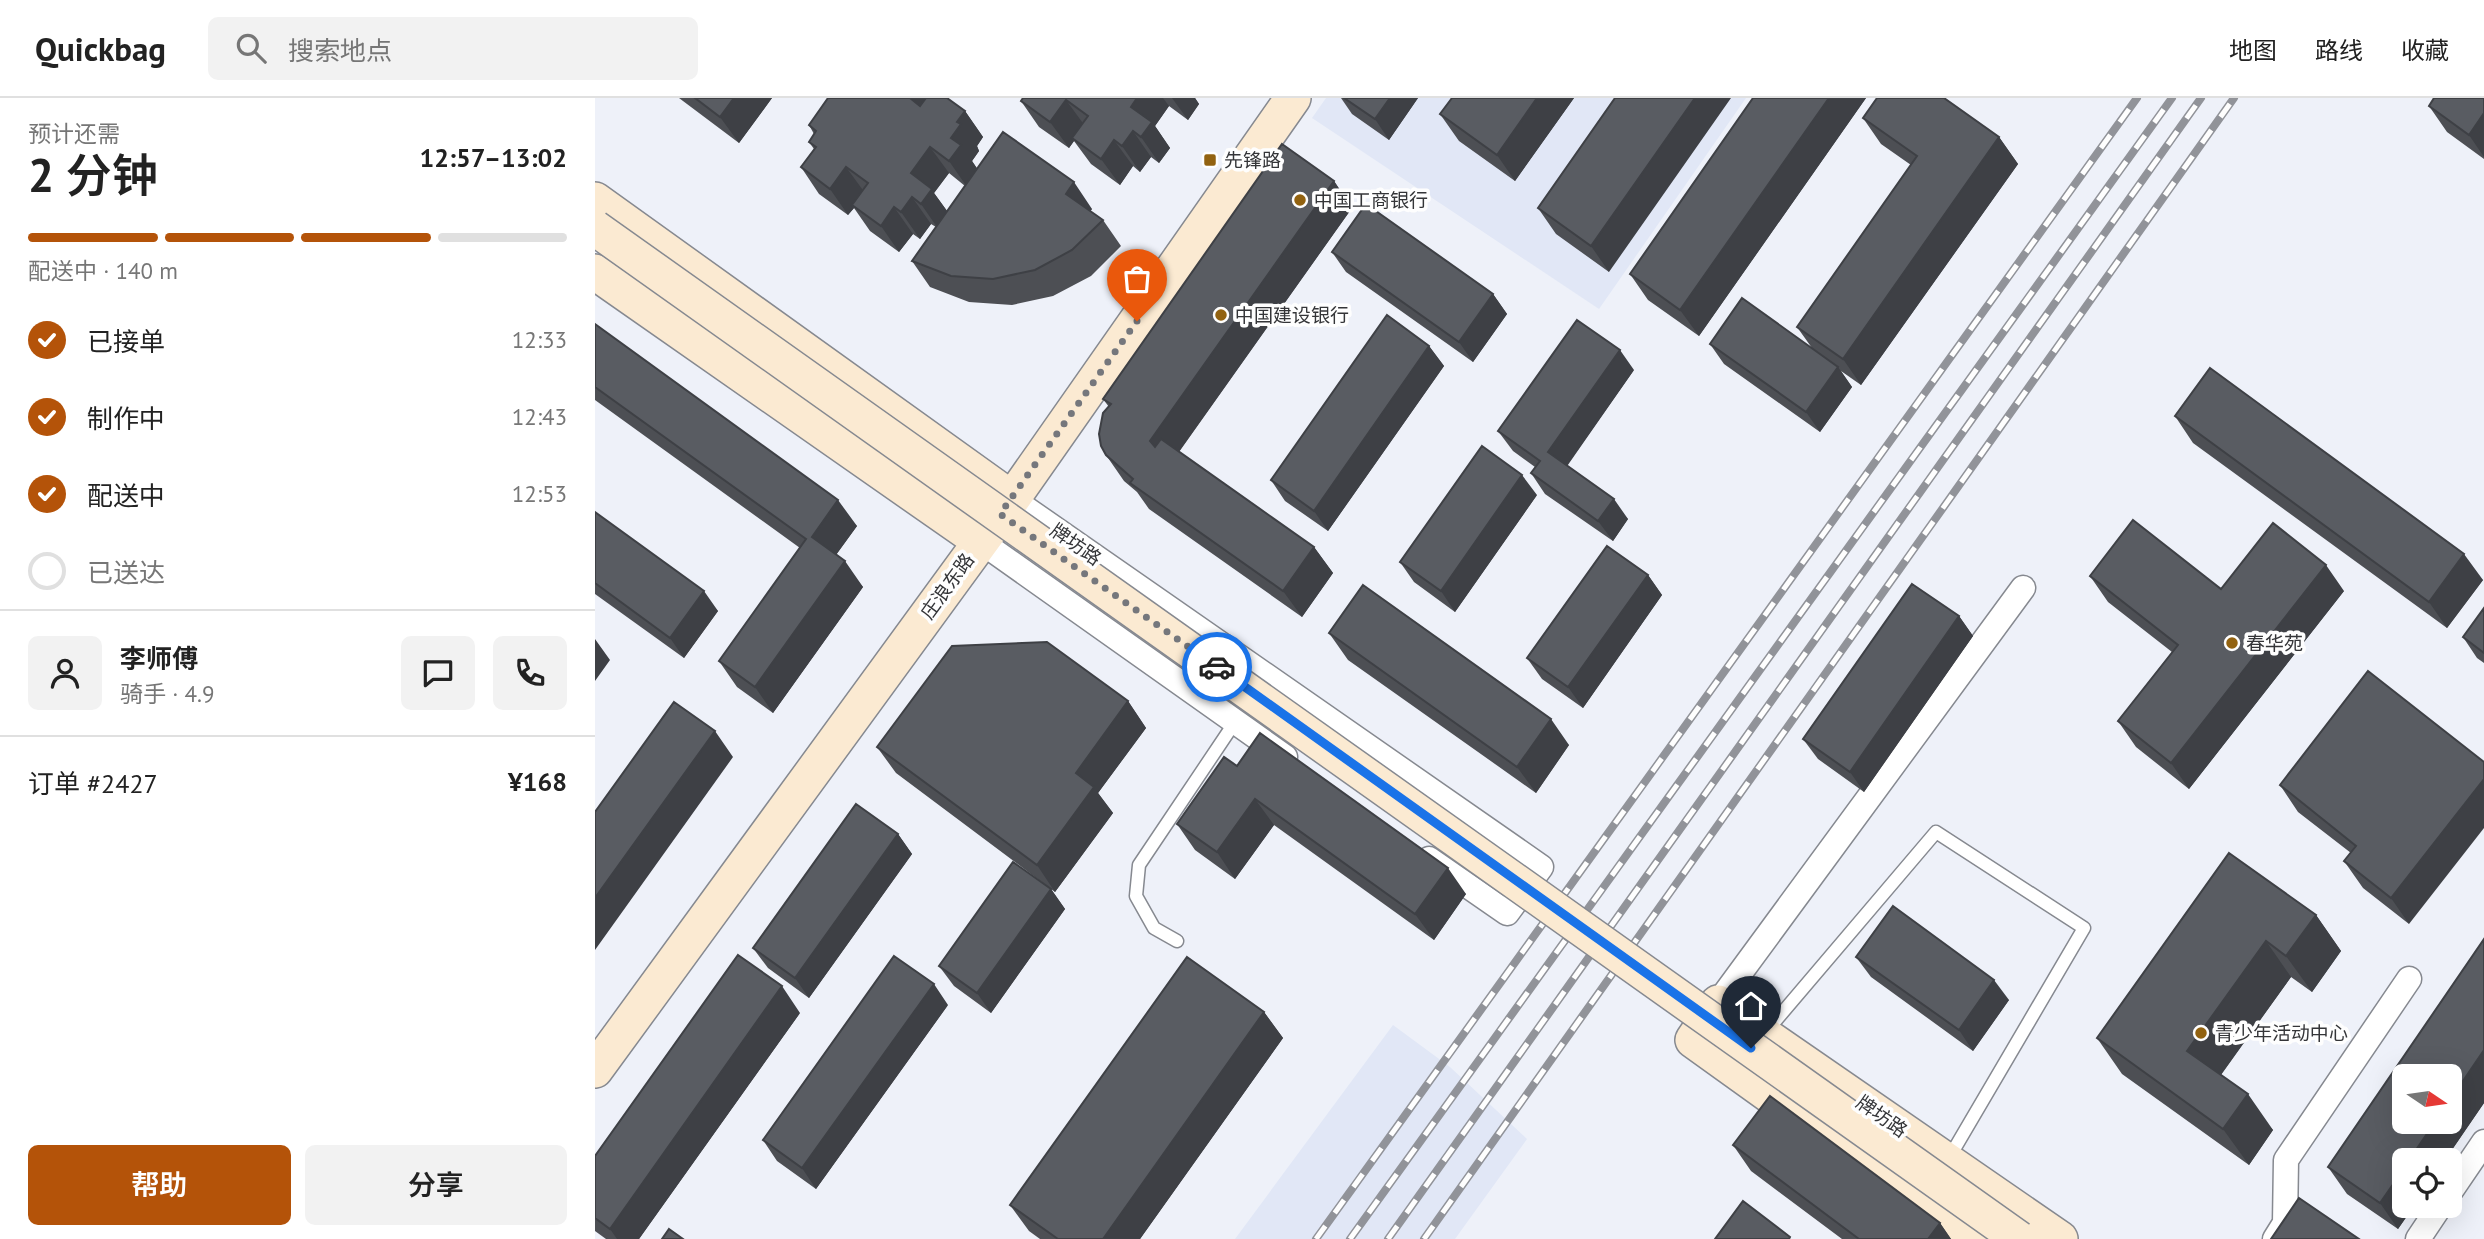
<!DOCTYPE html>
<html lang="zh">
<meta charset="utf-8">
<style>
:root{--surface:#fff;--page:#f2f2f2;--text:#222;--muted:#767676;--line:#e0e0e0;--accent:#b45309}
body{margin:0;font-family:"PT Sans","Noto Sans SC",sans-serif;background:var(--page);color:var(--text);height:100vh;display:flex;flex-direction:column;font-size:26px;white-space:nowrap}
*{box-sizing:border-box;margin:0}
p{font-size:23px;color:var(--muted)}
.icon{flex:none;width:38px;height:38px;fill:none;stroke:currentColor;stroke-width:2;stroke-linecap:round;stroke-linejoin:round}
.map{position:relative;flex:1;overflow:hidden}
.sheet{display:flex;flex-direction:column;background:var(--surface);width:595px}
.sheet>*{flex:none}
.needle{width:46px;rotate:103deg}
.tools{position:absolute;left:1797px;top:966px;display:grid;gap:14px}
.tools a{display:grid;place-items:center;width:70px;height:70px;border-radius:10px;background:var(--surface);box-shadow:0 7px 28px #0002;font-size:35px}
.pin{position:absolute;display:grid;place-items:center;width:60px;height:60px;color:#fff;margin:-72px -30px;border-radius:50% 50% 50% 0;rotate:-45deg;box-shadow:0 0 7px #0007}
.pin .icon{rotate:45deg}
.courier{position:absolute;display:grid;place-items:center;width:70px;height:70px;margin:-35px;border:5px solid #1a73e8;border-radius:50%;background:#fff;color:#222;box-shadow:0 2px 9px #0007}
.summary em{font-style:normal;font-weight:600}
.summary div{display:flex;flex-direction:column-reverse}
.summary{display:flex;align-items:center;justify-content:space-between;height:119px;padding:0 28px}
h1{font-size:46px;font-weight:600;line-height:52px}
.bar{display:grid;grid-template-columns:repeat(4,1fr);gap:10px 7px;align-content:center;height:84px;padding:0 28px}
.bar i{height:9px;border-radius:5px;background:var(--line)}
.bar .on{background:var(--accent)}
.bar p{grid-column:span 4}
.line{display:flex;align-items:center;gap:18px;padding:0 28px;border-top:2px solid var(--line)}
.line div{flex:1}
.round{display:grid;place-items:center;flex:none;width:74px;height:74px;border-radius:10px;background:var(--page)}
ol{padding:0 28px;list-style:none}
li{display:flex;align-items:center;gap:21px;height:77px}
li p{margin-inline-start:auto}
li .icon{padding:7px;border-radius:50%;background:var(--accent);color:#fff;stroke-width:4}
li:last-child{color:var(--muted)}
li i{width:38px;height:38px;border:4px solid var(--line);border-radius:50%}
.button{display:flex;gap:14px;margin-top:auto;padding:14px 28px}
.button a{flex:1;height:80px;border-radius:10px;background:var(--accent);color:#fff;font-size:28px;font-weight:600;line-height:80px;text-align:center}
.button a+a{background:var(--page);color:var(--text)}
header{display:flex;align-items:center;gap:42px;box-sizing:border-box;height:98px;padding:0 35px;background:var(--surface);border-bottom:2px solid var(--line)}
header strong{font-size:33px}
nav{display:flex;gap:38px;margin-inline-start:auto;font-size:24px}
.search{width:490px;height:63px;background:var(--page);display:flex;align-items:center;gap:18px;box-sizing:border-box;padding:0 24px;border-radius:10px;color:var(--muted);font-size:26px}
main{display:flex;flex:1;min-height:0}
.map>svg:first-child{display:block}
.built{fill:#e1e7f6}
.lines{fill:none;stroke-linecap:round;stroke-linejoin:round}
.lane-casing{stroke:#868990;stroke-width:15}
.street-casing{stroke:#868990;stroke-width:27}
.secondary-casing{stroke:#868990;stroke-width:38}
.lane{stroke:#fff;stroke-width:12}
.street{stroke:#fff;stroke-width:24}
.secondary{stroke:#fbead2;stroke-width:35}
.rail-casing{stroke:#919399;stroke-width:8}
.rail{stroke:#fefefe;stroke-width:5;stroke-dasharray:16;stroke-linecap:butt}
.secondary-bridge-casing{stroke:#868990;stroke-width:38;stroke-linecap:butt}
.secondary-bridge{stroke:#fbead2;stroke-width:35}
.wall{fill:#4d4f54;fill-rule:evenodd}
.shaded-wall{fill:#3e4045}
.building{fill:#595c62;stroke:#3e4045;stroke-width:2}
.done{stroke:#75777c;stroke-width:7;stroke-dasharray:0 12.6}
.route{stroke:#1a73e8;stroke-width:9}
.poi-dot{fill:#926210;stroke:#fefefe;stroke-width:2.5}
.labels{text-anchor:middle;stroke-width:7;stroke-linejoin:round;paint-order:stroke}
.poi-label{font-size:19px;fill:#343538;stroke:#fefefe;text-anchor:start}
.street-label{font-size:19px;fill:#343538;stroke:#fefefe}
</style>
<header>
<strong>Quickbag</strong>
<div class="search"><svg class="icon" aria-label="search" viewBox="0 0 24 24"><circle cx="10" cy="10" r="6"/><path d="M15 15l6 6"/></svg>搜索地点</div>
<nav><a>地图</a><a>路线</a><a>收藏</a></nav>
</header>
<main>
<section class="sheet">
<div class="summary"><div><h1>2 分钟</h1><p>预计还需</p></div><em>12:57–13:02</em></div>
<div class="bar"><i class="on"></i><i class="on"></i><i class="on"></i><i></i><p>配送中 · 140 m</p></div>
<ol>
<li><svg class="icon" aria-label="check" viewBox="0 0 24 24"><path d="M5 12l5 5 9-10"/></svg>已接单<p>12:33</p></li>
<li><svg class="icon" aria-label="check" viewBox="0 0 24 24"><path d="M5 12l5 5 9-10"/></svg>制作中<p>12:43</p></li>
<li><svg class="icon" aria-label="check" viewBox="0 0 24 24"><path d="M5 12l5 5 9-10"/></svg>配送中<p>12:53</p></li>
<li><i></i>已送达</li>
</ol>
<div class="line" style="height:126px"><a class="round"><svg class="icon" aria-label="person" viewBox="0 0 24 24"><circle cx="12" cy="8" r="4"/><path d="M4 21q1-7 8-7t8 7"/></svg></a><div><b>李师傅</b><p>骑手 · 4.9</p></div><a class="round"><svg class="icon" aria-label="chat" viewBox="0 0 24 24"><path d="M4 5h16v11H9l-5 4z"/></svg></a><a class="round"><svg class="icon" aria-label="phone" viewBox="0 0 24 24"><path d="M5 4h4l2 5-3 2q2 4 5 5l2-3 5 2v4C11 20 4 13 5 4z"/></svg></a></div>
<div class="line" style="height:91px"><div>订单 #2427</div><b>¥168</b></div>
<div class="button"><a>帮助</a><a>分享</a></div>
</section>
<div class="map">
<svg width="1889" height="1141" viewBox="0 0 1889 1141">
<rect width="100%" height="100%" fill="#eef1f9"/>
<path class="built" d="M731,0H1151L1004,211L717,20Z
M798,927L855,969L932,1041L860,1141H640Z"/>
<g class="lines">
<defs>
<path id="lane" d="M582,843L559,830L541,798L544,767L640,624
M1170,935L1341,734L1489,830L1354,1060"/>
<path id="street" d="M417,401L946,769L912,815L834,761
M385,443L690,659
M1123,905L1428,490
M1855,1094L1889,1044
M1680,1141L1690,1125L1691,1062L1814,881
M1823,1141L1845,1108"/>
<path id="secondary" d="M0,102L417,401
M0,174L385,443
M0,972L417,401L698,0
M1375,1141L1098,942L1123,905L1465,1141"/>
</defs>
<use href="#lane" class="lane-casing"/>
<use href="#street" class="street-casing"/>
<use href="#secondary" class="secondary-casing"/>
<use href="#lane" class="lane"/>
<use href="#street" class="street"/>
<use href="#secondary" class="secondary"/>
<defs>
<path id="rail" d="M721,1141L1542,0
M755,1141L1577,0
M793,1141L1606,0
M829,1141L1639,0"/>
</defs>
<use href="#rail" class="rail-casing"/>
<use href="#rail" class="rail"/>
<defs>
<path id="secondary-bridge" d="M0,130L1424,1141"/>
</defs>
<use href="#secondary-bridge" class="secondary-bridge-casing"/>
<use href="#secondary-bridge" class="secondary-bridge"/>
</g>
<path class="wall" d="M84,0H177L144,45Z
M428,0H600L604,6L593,22L574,8L560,28L575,50L564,65L556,59L545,74L538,68L525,87L496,66L479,43L474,50L444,29L426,3Z
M746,0H823L794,42L757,16Z
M857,0H979L920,83L864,43L845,16Z
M1020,0L1014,174L961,136L943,110Z
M1158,0H1271L1104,238L1053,202L1035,176Z
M1889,0V61L1852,34L1834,8Z
M370,13L388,39L382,48L384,53L377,63L382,71L497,111L495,113L508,122L526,148L496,178L458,198L417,207L374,204L335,189L317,163L341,129L336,126L325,141L318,136L304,154L275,133L259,110L253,117L224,96L206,69L219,51L214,44L219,36L214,27ZM354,75L370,88L352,113L339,95Z
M1268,20L1404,39L1423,66L1266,287L1246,273L1257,289L1225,334L1129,266L1115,246L1217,250L1202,229L1316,67L1286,46Z
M739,83L757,110L584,354L719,449L738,475L707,519L554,411L542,394L529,383L511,357L514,309L508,301Z
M737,154L898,196L912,216L878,264L751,174Z
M0,226L262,428L241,457L268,489L178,615L142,589L124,563L205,450L0,302Z
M834,248L849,268L733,433L690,403L676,382Z
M1039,272L972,367L1033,421L1018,443L950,396L936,375L940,369L918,353L903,333Z
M1580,318L1888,482L1852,530L1598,345Z
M942,397L860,514L819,484L805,464Z
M0,414L123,513L89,560L0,496Z
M1053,477L1067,497L988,610L947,581L932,560Z
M1495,478L1626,491L1749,493L1594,691L1541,649L1523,623L1577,554L1513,504Z
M1889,510V565L1882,560L1868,539Z
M1364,518L1378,538L1269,694L1223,661L1208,641Z
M734,535L974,647L941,695L753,562Z
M1773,573L1814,826L1768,790L1749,763L1756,755L1703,714L1685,687Z
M533,603L551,630L503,695L518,715L460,794L301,675L282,649Z
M642,668L871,796L839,842L679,727L640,781L600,752L582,726Z
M303,736L317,756L214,900L173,870L158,850Z
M1634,755L1721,817L1746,853L1717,894L1696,879L1626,977L1678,1032L1654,1067L1527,976L1502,940Z
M456,791L470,811L396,915L359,888L344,868Z
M1889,841V1005L1850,1062H1810V1108H1819L1803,1131L1752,1096L1733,1069Z
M1261,859L1414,902L1378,953L1276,879Z
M353,907L221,1091L182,1063L168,1042Z
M669,914L688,940L545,1141H445L434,1133L415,1107Z
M205,915L44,1141H11L0,1133V1058Z
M1138,1047L1345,1125L1356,1141H1247L1156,1073Z"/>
<path class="shaded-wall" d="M139,0H177L144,45L125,19Z
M314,0H343L332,25Z
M542,0H568L574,8L560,28L575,50L564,65L546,39L536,9Z
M577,0H600L604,6L593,22Z
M795,0H823L794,42L780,21Z
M942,0H979L920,83L902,57Z
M1100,0H1136L1014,174L996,148Z
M1234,0H1271L1104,238L1085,212Z
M471,2L490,28L477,40L479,43L474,50L455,24Z
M370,13L388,39L382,48L384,53L377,63L384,73L372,89L354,63L356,40L362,24Z
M1889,15V59L1874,37Z
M538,33L556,59L545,74L527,48Z
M1404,39L1423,66L1266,287L1248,261Z
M519,42L538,68L525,87L506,61Z
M335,49L354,75L339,95L355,117L344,132L326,106L316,75Z
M251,69L270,95L257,107L259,110L253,117L235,91Z
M739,83L757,110L573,369L555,343Z
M479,84L497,111L489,122L471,96Z
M317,99L336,126L325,141L306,114Z
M299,109L318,136L304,154L286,128Z
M898,196L912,216L878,264L864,244Z
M834,248L849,268L733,433L719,413Z
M1025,252L1039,272L968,374L953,354Z
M1243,269L1257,289L1225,334L1211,314Z
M927,377L942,397L860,514L846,493Z
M1019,401L1033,421L1018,443L1003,423Z
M243,402L262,428L235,465L217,439Z
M719,449L738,475L707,519L688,493Z
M1869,456L1888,482L1852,530L1834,504Z
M250,463L268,489L178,615L160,589Z
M1731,467L1749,493L1594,691L1576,665Z
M1053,477L1067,497L988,610L973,589Z
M109,493L123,513L89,560L75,540Z
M1364,518L1378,538L1269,694L1255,674Z
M0,541L15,562L0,583Z
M533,603L551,630L503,695L518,715L460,794L442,767L481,675Z
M956,621L974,647L941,695L922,669Z
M120,633L138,659L0,852V800Z
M1889,681V730L1814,826L1796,800Z
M660,701L679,727L640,781L622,754Z
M303,736L317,756L214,900L200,880Z
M853,770L871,796L839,842L820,816Z
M456,791L470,811L396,915L382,895Z
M1721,817L1746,853L1717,894L1691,858Z
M1671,843L1696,879L1617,989L1592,953Z
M1399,882L1414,902L1378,953L1364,932Z
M339,886L353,907L221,1091L207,1070Z
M187,888L205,915L44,1141H22L15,1131Z
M669,914L688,940L545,1141H508Z
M1889,952V1005L1850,1062H1814L1840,1024H1855V1002Z
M1653,996L1678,1032L1654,1067L1628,1031Z
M1810,1069V1108H1819L1803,1131L1785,1105Z
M1345,1125L1356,1141H1333Z"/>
<path class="building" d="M100,0H139L125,19Z
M233,0H315L325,8L331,0H352L370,13L362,24L366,26L356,40L366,47L354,63L335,49L316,75L337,91L326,106L317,99L306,114L299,109L286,128L257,107L273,85L251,69L235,91L206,69L221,49L214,44L221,33L214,27Z
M428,0H542L536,9L557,24L546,39L538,33L527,48L519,42L506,61L477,40L493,18L471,2L455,24L426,3Z
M749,0H795L780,21Z
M857,0H942L902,57L845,16Z
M1020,0H1100L996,148L943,110Z
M1158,0H1234L1085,212L1035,176Z
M1282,0H1349L1404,39L1248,261L1202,229L1322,58L1268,20Z
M1839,0H1889V15L1874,37L1834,8Z
M408,34L479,84L471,96L508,122L477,152L440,172L398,181L356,178L317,163Z
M687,46L739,83L555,343L560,349L566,341L719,449L688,493L535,385L538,381L511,357L506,348L504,336L508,315L516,306L508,301Z
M771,106L898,196L864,244L737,154Z
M1147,200L1243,269L1211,314L1115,246Z
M792,217L834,248L719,413L676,382Z
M982,222L1025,252L953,354L1019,401L1003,423L936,375L945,363L903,333Z
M0,226L243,402L217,439L250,463L160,589L124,563L211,441L0,289Z
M1615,270L1869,456L1834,504L1580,318Z
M887,348L927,377L846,493L805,464Z
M0,414L109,493L75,540L0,485Z
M1538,422L1626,491L1678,425L1731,467L1576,665L1523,623L1583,547L1495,478Z
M1012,448L1053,477L973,589L932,560Z
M1317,486L1364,518L1255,674L1208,641Z
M768,487L956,621L922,669L734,535Z
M1889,510V555L1868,539Z
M452,544L533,603L481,675L499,689L442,767L282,649L357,548Z
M1773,573L1889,664V681L1796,800L1749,763L1761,748L1685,687Z
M79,604L120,633L0,800V714Z
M665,635L853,770L820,816L660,701L622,754L582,726L629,659L642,668Z
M261,706L303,736L200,880L158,850Z
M1634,755L1721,817L1691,858L1671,843L1592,953L1653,996L1628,1031L1502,940Z
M418,764L456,791L382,895L344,868Z
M1298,808L1399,882L1364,932L1261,859Z
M1889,841V952L1855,1002V978H1810V1024H1840L1814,1062H1810V1069L1785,1105L1733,1069Z
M143,857L187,888L15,1131L0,1120V1058Z
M299,858L339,886L207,1070L168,1042Z
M592,859L669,914L508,1141H463L415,1107Z
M1175,998L1345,1125L1333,1141H1264L1138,1047Z
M1704,1100L1764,1141H1676Z
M1148,1103L1195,1139L1194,1141H1120Z
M74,1131L88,1141H67Z"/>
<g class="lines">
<path class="done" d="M542,223L405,416L622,569"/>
<path class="route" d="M622,569L1156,950"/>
</g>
<g class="poi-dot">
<rect x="608" y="55" width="14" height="14" rx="3.5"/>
<circle cx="705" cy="102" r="7"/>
<circle cx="626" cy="217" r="7"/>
<circle cx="1637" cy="545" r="7"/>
<circle cx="1606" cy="935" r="7"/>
</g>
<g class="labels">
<g class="poi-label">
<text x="629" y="69">先锋路</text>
<text x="719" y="109">中国工商银行</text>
<text x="640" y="224">中国建设银行</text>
<text x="1651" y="552">春华苑</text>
<text x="1620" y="942">青少年活动中心</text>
</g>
<g class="street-label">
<text transform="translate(481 446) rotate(35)" y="7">牌坊路</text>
<text transform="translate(352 488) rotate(-54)" y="7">庄浪东路</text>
<text transform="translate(1287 1018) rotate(35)" y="7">牌坊路</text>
</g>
</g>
</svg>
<div class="tools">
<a><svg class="needle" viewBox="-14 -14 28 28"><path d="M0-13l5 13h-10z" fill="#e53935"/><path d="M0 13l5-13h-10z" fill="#767676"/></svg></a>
<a><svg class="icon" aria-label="locate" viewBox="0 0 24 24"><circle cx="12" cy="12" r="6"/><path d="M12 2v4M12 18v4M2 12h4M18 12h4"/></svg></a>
</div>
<div class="pin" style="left:542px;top:223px;background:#ea580c"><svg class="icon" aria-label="bag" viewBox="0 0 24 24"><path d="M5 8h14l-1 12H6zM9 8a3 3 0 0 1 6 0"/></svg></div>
<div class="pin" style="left:1156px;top:950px;background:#1f2937"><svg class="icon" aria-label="home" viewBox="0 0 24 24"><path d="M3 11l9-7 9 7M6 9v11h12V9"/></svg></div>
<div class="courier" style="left:622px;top:569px"><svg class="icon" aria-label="car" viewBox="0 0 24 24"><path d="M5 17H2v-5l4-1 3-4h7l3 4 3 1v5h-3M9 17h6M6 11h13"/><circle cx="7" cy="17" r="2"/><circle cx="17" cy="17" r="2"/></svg></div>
</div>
</main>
